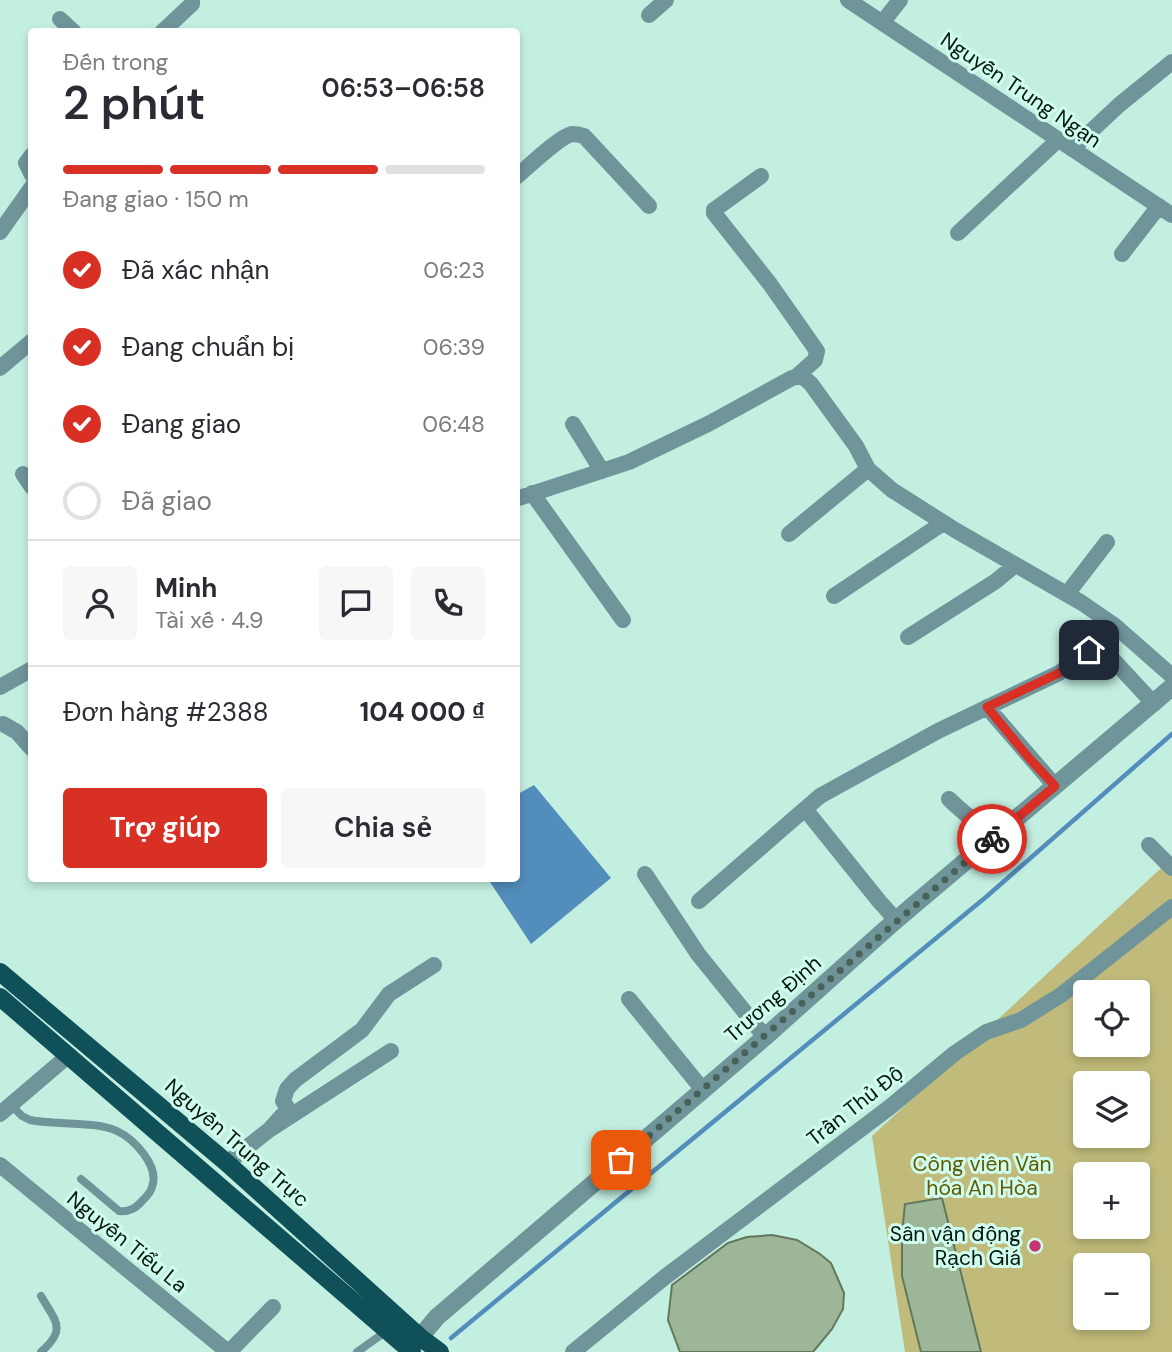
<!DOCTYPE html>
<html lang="vi">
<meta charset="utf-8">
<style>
:root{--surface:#fff;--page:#f7f7f7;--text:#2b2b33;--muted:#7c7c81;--line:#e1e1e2;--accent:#d93025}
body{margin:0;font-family:"DM Sans",sans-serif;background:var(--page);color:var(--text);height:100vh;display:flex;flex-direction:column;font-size:26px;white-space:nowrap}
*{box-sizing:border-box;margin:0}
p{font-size:23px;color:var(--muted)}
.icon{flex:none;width:38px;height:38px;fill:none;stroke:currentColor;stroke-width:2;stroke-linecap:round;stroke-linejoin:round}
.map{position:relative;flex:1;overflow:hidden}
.side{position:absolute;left:28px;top:28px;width:492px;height:854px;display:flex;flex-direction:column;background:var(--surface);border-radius:7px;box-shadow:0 4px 10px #0003}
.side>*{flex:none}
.controls{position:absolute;left:1073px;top:980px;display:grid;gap:14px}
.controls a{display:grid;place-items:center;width:77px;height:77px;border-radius:7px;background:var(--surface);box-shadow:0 4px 10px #0003;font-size:35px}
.pin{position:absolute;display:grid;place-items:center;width:60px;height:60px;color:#fff;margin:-30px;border-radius:14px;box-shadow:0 4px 10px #0006}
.courier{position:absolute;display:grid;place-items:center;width:70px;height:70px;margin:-35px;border:5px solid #d93025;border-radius:50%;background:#fff;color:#222;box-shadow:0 2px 9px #0007}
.head em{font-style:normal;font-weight:600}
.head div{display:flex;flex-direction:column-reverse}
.head{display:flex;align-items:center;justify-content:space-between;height:119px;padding:0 35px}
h1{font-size:46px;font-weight:600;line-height:52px}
.bar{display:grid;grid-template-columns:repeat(4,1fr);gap:10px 7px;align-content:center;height:84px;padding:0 35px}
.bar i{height:9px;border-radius:5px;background:var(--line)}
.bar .selected{background:var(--accent)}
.bar p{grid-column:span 4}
.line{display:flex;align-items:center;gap:18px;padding:0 35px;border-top:2px solid var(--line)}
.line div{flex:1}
.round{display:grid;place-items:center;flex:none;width:74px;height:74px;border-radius:7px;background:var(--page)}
ol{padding:0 35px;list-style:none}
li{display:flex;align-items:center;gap:21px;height:77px}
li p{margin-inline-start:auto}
li .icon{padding:7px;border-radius:50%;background:var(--accent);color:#fff;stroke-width:4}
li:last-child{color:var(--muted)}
li i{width:38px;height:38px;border:4px solid var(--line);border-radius:50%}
.action{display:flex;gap:14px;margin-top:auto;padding:14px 35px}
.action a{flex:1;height:80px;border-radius:7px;background:var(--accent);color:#fff;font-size:28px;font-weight:600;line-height:80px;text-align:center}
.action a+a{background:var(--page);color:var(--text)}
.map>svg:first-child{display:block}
.green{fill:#c0bb7a;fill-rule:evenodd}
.water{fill:#538dbb}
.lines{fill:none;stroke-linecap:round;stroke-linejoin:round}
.stream{stroke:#538dbb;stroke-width:4.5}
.building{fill:#9eb698;stroke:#62785d;stroke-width:2}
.service{stroke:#6f949a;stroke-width:8}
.minor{stroke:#6f949a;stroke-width:16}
.tertiary{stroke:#6f949a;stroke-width:18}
.primary{stroke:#0f5059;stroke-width:18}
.done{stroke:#48625a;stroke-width:7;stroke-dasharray:0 12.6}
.route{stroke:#d93025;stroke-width:9}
.poi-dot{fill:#c1366e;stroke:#d0fcee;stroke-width:2.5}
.labels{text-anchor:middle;stroke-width:6;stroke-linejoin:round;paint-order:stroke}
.street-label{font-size:21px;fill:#061611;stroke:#d0fcee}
.park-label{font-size:21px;fill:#605900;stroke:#d0fcee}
.poi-label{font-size:21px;fill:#061611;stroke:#d0fcee;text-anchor:end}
</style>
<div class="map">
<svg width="1172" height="1352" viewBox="0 0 1172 1352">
<rect width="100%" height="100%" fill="#c3efe1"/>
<path class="green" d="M1172,858V1352H905L872,1136ZM1085,992H1138V1045H1085ZM1085,1083H1138V1136H1085ZM1085,1174H1138V1227H1085ZM1085,1265H1138V1318H1085Z"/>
<path class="water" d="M534,785L611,878L531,944L488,879L516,878V795Z"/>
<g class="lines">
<path class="stream" d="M451,1338L986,897L1172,734"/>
</g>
<path class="building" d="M942,1198L981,1352H921L902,1276V1233L905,1204Z
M772,1235L797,1240L820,1254L831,1263L844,1293L843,1309L832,1329L813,1352H680L668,1320L672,1285L728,1243L747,1237Z"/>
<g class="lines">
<path class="service" d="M11,1105L22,1116L30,1120C54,1125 96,1121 117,1131C134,1139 160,1166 152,1187C151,1192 146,1197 143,1200C136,1208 130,1212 119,1211L81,1179
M41,1296C56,1322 67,1329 41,1352
M357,1352L388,1330"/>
<path class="minor" d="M848,0L1172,215
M649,15L666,0
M60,19L74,32
M882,23L900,0
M162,32L192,4V0
M1072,149L1119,105L1172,62
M32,155L26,163L32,175
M761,176L714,210V213L770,284L817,351L815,360L797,376
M516,177C527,168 560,136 572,134C576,134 581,135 584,136L649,206
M0,232L32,187
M958,233L1058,140
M1122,254L1159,206
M0,368L32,341
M573,424L602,471
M23,474L32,487
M532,493L623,620
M516,499L629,462L710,423L792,378L802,376L811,384L856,446L868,469L892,490L955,530L1082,603L1114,625L1172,676
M789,534L868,469
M1067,594L1107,542
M834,596L943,523
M908,637L996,581L1015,565
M0,687L32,669
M987,707L1055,786
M3,724L17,732L32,749
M949,799C963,813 979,824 993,838
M805,809L879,901L896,920
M1149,845L1172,868
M645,874L698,954L765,1037
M699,901L820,796L938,731L1059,673L1089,650L1095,647L1104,650L1154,704
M629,999L703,1090
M0,1114L69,1055
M269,1130L288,1109L283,1101L287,1089L295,1080L362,1030L389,994L434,965
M227,1163L269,1130L391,1051
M0,1165L228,1352
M229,1352L273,1307
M573,1352L665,1277L890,1107L955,1053L986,1032L1021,1020L1061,995L1172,907"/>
<path class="tertiary" d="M411,1348L437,1317L765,1037L896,920L1172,687"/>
<path class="primary" d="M0,972L227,1163L421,1338L440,1352
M0,997L412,1352"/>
</g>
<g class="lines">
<path class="done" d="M621,1160L992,839"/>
<path class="route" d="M992,839L1055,786L1029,758L987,707L1059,673L1089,650"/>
</g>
<circle class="poi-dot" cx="1035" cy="1246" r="7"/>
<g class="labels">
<g class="street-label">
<text transform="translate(1021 90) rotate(34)" y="7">Nguyễn Trung Ngạn</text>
<text transform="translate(773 999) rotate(-41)" y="7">Trương Định</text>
<text transform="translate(855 1106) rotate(-38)" y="7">Trần Thủ Độ</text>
<text transform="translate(237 1143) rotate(41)" y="7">Nguyễn Trung Trực</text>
<text transform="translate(127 1242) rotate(39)" y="7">Nguyễn Tiểu La</text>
</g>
<g class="park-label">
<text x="982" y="1171">Công viên Văn<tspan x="982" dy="24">hóa An Hòa</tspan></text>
</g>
<g class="poi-label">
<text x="1021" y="1241">Sân vận động<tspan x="1021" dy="24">Rạch Giá</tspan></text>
</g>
</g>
</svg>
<div class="controls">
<a><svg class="icon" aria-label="locate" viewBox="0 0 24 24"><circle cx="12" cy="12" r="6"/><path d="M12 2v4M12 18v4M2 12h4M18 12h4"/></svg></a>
<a><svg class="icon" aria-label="layers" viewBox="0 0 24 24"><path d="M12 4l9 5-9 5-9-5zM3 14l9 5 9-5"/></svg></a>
<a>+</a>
<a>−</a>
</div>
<div class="pin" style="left:621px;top:1160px;background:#ea580c"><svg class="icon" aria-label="bag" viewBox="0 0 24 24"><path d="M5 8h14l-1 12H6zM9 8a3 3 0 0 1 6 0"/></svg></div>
<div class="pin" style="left:1089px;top:650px;background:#1f2937"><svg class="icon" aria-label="home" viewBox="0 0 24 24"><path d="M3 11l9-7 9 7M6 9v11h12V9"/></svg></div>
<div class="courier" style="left:992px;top:839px"><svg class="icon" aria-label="bike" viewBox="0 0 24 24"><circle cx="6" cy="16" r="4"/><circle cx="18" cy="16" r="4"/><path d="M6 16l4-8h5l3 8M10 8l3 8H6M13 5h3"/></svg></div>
<section class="side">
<div class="head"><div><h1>2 phút</h1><p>Đến trong</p></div><em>06:53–06:58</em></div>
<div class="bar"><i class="selected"></i><i class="selected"></i><i class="selected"></i><i></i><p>Đang giao · 150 m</p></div>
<ol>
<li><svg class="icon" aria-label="check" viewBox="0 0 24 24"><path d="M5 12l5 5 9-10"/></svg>Đã xác nhận<p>06:23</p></li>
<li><svg class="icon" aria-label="check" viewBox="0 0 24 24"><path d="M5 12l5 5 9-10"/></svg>Đang chuẩn bị<p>06:39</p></li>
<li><svg class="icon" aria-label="check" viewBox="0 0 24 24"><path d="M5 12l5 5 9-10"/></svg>Đang giao<p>06:48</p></li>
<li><i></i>Đã giao</li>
</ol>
<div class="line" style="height:126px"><a class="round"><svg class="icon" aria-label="person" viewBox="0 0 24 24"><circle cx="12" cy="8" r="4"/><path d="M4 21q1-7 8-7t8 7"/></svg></a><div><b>Minh</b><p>Tài xế · 4.9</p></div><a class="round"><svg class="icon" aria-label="chat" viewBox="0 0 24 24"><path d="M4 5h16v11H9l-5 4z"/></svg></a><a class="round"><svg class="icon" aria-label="phone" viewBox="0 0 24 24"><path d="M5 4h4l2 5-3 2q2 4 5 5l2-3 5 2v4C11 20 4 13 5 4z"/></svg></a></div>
<div class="line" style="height:91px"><div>Đơn hàng #2388</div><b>104 000 ₫</b></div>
<div class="action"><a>Trợ giúp</a><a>Chia sẻ</a></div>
</section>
</div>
